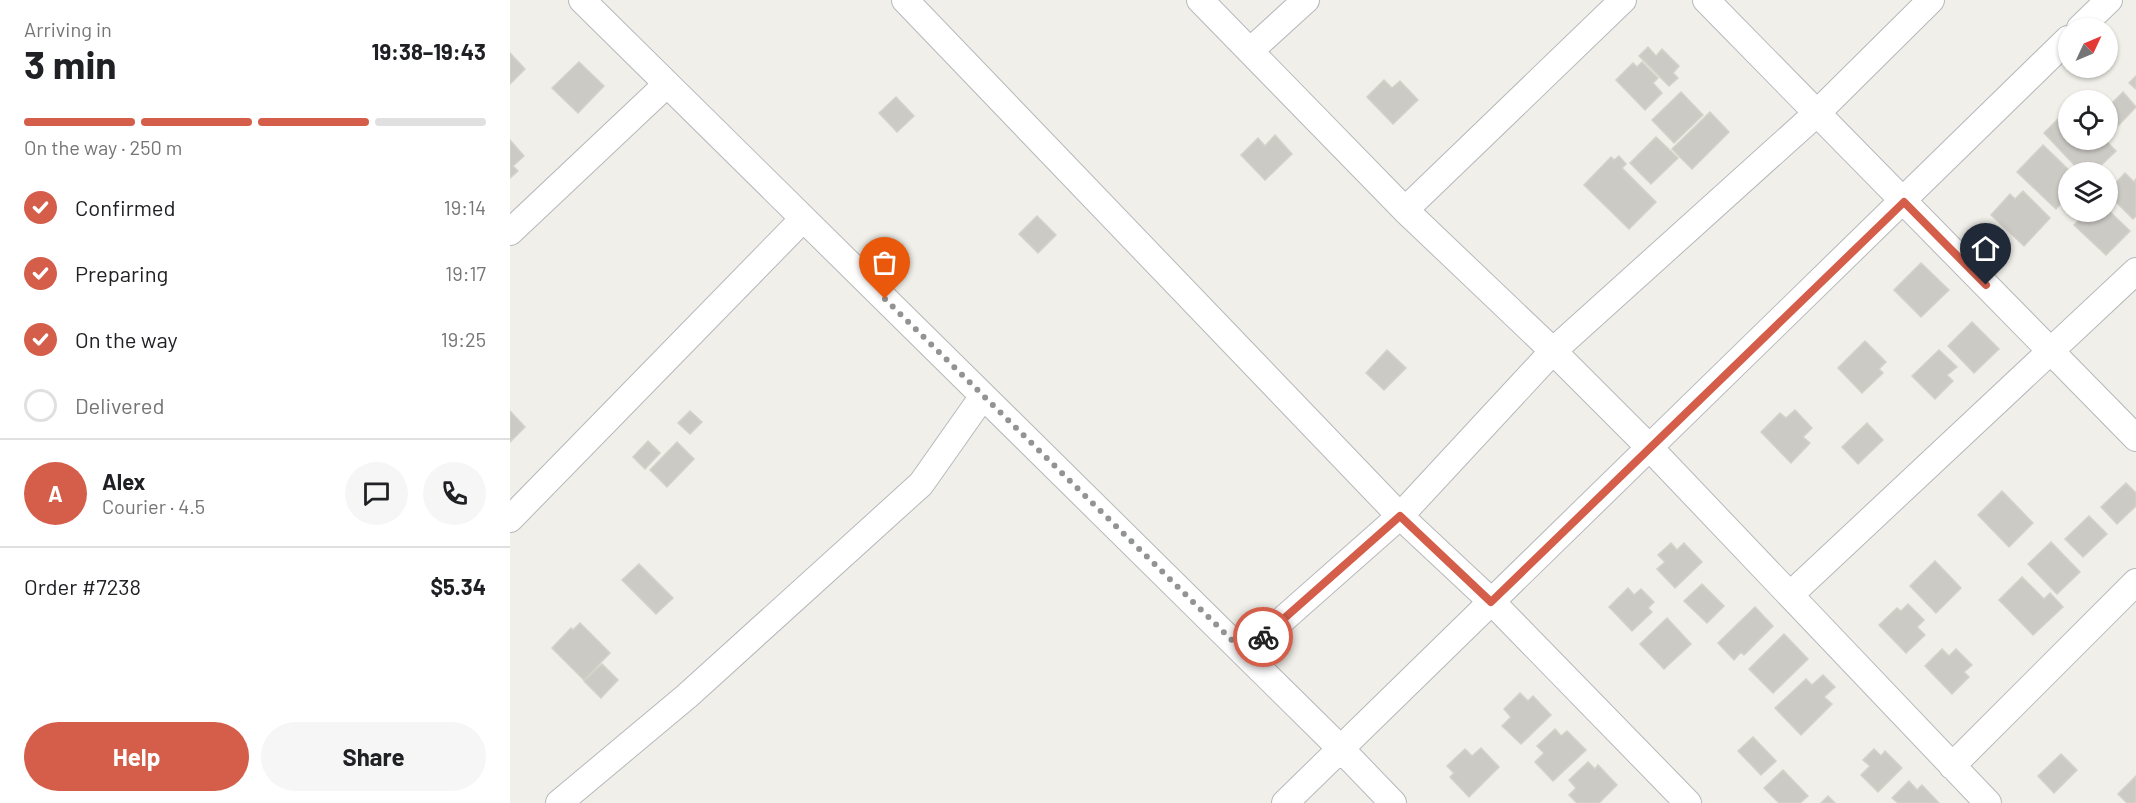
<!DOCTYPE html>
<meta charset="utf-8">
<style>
:root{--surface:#fff;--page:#f6f6f6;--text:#202124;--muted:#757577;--line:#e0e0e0;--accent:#d55e4a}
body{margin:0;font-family:Barlow,sans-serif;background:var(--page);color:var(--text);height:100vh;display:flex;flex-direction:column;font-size:22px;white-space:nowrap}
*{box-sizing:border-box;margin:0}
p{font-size:20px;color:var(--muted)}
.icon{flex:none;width:33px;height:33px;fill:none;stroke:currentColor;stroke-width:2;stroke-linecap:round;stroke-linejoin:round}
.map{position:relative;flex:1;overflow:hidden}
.sheet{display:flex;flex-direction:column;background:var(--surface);width:510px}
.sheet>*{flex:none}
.needle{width:39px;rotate:46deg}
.fabs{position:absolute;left:1548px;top:18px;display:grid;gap:12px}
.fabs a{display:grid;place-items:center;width:60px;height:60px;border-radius:50%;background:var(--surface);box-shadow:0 2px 4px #0004;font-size:30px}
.pin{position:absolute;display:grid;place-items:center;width:51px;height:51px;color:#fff;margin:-62px -26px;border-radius:50% 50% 50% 0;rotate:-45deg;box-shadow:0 0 6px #0007}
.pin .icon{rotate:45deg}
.courier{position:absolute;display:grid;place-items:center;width:60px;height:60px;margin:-30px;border:4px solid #d55e4a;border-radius:50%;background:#fff;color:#222;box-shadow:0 2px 8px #0007}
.head em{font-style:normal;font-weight:700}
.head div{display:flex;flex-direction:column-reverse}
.head{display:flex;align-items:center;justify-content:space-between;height:102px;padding:0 24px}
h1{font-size:39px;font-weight:700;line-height:45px}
.bar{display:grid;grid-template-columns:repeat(4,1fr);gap:9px 6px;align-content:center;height:72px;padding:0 24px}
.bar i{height:8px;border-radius:4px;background:var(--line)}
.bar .selected{background:var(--accent)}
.bar p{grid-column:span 4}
.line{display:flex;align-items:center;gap:15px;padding:0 24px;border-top:2px solid var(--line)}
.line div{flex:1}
.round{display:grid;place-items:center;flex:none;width:63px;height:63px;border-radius:32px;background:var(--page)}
ol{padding:0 24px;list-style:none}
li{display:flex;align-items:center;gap:18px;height:66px}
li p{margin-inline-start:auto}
li .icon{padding:6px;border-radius:50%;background:var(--accent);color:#fff;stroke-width:4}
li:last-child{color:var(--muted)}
li i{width:33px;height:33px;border:3px solid var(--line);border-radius:50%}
.primary-button{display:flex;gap:12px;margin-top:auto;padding:12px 24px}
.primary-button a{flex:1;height:69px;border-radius:36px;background:var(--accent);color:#fff;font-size:24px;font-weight:700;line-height:69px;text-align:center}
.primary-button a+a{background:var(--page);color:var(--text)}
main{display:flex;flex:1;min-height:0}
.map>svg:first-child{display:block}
.building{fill:#cccac5;stroke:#d4d1c8;stroke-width:1.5}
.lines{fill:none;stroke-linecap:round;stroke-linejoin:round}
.street-casing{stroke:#b6b8bb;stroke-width:28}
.street{stroke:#fff;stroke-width:26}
.done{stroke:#929494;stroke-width:6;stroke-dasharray:0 10.8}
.route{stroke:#d55e4a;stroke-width:8}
</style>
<main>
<section class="sheet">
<div class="head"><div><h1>3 min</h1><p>Arriving in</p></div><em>19:38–19:43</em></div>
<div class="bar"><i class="selected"></i><i class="selected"></i><i class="selected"></i><i></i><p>On the way · 250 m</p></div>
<ol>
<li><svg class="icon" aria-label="check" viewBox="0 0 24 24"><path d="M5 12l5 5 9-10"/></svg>Confirmed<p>19:14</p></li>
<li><svg class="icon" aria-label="check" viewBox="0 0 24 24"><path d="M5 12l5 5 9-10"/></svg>Preparing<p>19:17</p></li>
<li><svg class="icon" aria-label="check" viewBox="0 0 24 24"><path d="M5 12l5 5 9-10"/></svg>On the way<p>19:25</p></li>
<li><i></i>Delivered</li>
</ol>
<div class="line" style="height:108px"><b class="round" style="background:var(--accent);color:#fff">A</b><div><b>Alex</b><p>Courier · 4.5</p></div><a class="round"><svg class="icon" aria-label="chat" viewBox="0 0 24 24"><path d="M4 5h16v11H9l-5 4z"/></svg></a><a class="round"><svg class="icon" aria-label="phone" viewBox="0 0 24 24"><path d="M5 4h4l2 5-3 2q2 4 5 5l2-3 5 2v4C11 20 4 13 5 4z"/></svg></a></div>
<div class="line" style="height:78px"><div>Order #7238</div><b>$5.34</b></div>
<div class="primary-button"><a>Help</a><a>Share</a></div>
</section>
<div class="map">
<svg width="1626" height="803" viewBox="0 0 1626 803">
<rect width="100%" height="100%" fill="#f0efe9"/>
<path class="building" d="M1138,47L1146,56L1152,49L1169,66L1163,73L1168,78L1159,86L1129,56Z
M0,53L15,69L0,84Z
M69,62L94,86L68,113L42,88Z
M1132,62L1148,78L1143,83L1152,93L1135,110L1106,80L1123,63L1127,67Z
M1626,76V89L1619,83Z
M874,80L882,88L890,81L908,100L883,124L857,97Z
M1171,92L1193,115L1164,143L1142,120Z
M1613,92L1626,107L1607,127L1598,118V107Z
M386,97L404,116L387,132L369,113Z
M1200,112L1219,132L1182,169L1162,149Z
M1548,119L1553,124L1558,119V140H1595L1606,151L1584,172H1571L1534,133Z
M765,135L782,154L755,180L731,155L748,138L755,146Z
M1146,137L1168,158L1141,184L1120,163Z
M0,140L14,156L3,166L8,171L0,178Z
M1533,145L1561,172H1558V196L1546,209L1507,172Z
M1109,156L1116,164L1112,168L1146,202L1119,229L1074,185L1101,157L1104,160Z
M1615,173L1624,182L1626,179V216L1623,219L1598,194V191Z
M1513,191L1540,218L1514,246L1481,215L1500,194L1505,199Z
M1598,210L1620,231L1596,255L1564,225L1577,212H1586L1589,214L1592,212H1598Z
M527,216L546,235L528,253L509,234Z
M1411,263L1439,290L1411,317L1384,290Z
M1462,322L1489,349L1464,373L1438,346Z
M1355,341L1376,362L1369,369L1373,373L1352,393L1328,368Z
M877,350L896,368L874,390L856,373Z
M1429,350L1447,367L1437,375L1443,381L1425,399L1402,376Z
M1285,410L1302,428L1293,437L1300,443L1281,463L1251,432L1270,413L1276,418Z
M0,411L15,427L0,442Z
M180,411L192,422L180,434L168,423Z
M1357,423L1373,440L1348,464L1332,447Z
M138,441L150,453L135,469L123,457Z
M167,442L184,459L157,487L140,470Z
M1616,483L1626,493V506L1607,524L1591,507Z
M1492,491L1523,523L1499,547L1468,515Z
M1579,516L1597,534L1573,557L1555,539Z
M1541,542L1570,572L1547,594L1518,564Z
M1161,543L1167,550L1174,543L1192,562L1165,588L1147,569L1155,562L1148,555Z
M1425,561L1451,588L1426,613L1400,586Z
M129,564L163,598L146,614L112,580Z
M1512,577L1534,599L1540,593L1553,607L1523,635L1489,600Z
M1192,584L1214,606L1197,623L1174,601Z
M1118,588L1124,595L1131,589L1144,602L1138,608L1142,612L1122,631L1099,607Z
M1398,604L1414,620L1407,627L1415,635L1396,653L1369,625L1387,608L1391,611Z
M1245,607L1263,626L1234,655L1231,652L1224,660L1208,643Z
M1157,618L1181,644L1154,669L1130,644Z
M70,623L100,653L74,680L42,648L61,628L63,630Z
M1274,634L1298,659L1263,693L1239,669Z
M1432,649L1439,656L1446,649L1462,665L1454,672L1459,677L1442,694L1415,666Z
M92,664L108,680L91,698L74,681Z
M1313,675L1325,687L1314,697L1322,704L1291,735L1265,708L1296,679L1302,685Z
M1010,693L1018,701L1023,696L1041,715L1011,744L992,726L1001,717L994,709Z
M1045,729L1051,736L1057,731L1076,750L1043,781L1025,762L1034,753L1027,746Z
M1243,737L1266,761L1251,775L1228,751Z
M971,748L989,767L959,797L940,777L944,773L937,766L955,749L962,756Z
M1364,749L1371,756L1375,751L1392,768L1368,792L1351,775L1360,766L1353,760Z
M1551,754L1567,770L1544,793L1528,776Z
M1078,762L1085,769L1088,765L1107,785L1089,803H1067L1059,795L1066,788L1059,780Z
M1273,770L1298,796L1290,803H1269L1254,788Z
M1626,776V803H1617L1608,794Z
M1399,781L1407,790L1412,785L1429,803H1388L1382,798Z
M1318,796L1325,803H1311Z"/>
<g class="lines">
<defs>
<path id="street" d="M72,0L831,749L883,803
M395,0L890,516L982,602L1178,803
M690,0L895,210L1043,351L1140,448L1478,803
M1196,0L1626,438
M1570,28L1599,0
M740,51L796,0
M895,210L1113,0
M0,232L157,84
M0,519L293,219
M1280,595L1626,271
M735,653L890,516L1043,351L1307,113L1421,0
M1442,766L1626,582
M49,803L177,696L411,484L473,396
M775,803L1558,39"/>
</defs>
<use href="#street" class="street-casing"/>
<use href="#street" class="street"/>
</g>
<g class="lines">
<path class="done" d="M375,299L735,653L753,637"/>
<path class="route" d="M753,637L890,516L981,602L1394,202L1476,285"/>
</g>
</svg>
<div class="fabs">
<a><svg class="needle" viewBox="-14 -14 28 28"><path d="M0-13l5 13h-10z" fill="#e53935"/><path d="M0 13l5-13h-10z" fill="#757577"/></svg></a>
<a><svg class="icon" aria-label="locate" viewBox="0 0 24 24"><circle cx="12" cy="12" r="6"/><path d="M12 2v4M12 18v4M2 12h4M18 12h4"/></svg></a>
<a><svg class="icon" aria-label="layers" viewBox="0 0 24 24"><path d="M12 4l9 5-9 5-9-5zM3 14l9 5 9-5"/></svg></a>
</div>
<div class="pin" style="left:375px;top:299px;background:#ea580c"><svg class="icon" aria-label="bag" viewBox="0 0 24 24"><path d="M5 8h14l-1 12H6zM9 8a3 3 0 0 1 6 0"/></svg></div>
<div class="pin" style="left:1476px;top:285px;background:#1f2937"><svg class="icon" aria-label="home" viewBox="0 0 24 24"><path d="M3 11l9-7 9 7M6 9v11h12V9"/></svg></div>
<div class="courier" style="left:753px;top:637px"><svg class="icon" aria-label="bike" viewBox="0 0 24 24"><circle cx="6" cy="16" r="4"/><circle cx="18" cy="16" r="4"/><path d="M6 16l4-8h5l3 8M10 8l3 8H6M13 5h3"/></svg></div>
</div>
</main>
